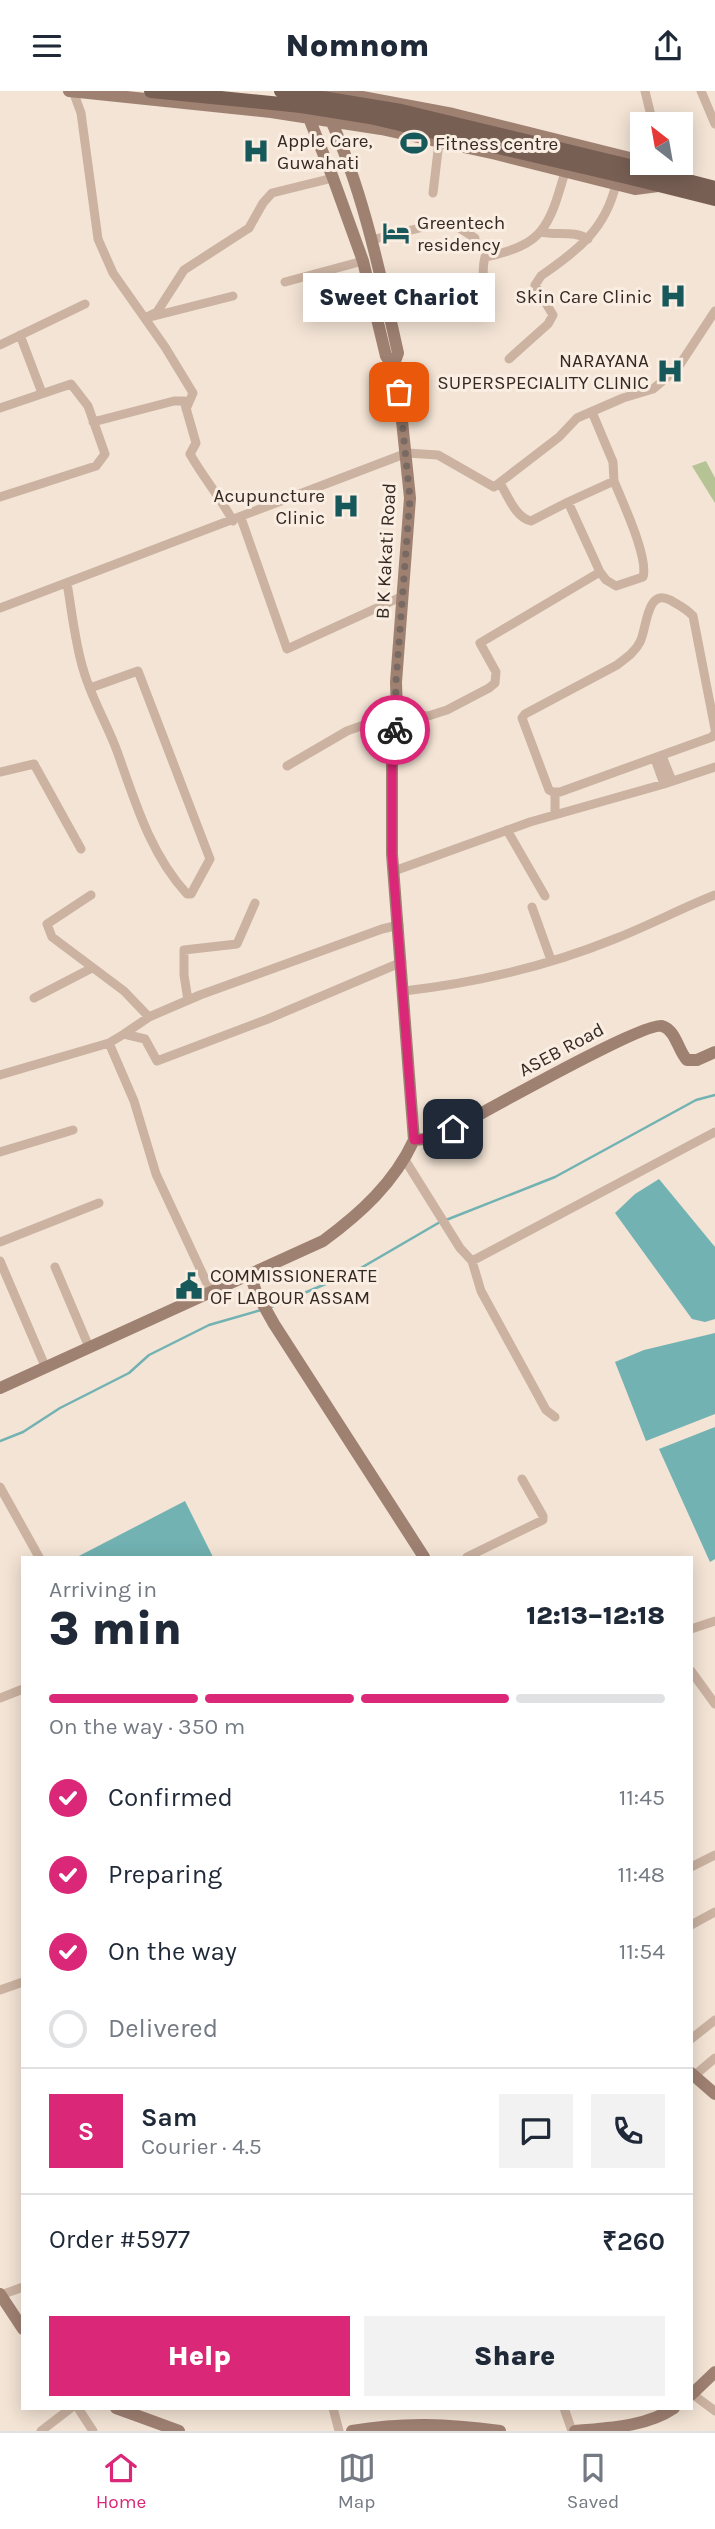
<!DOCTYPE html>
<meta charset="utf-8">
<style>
:root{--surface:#fff;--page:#f2f2f3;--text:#1f2937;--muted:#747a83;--line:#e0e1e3;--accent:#db2777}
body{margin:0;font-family:Karla,sans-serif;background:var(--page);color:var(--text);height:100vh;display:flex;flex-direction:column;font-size:26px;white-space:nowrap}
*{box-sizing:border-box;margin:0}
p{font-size:23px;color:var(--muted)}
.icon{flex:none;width:38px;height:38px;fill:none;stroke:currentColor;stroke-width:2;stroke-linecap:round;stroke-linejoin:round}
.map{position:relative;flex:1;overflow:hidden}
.details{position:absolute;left:21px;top:1465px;width:672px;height:854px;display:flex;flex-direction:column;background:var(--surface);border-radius:0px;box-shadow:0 4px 18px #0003}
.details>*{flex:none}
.needle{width:46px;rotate:329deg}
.fabs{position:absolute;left:630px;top:21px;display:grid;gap:14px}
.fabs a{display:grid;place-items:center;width:63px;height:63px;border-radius:0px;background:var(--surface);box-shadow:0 4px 18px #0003;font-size:35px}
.pin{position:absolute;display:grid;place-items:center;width:60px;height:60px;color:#fff;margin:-30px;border-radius:14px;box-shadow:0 4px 10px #0006}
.courier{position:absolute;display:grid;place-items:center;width:70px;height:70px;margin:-35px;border:5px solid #db2777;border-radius:50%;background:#fff;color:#222;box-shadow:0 2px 9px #0007}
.bubble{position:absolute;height:49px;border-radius:0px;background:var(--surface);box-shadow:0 4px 18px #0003;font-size:23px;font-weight:800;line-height:49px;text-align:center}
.head em{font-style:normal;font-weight:800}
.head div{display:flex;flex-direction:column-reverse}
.head{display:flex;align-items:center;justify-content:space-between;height:119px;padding:0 28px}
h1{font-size:46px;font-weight:800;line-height:52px}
.bar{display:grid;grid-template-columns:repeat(4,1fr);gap:10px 7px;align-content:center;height:84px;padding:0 28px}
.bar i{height:9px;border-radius:5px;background:var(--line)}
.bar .selected{background:var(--accent)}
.bar p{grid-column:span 4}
.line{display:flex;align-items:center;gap:18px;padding:0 28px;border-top:2px solid var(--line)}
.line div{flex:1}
.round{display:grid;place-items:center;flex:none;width:74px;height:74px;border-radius:0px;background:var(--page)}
ol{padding:0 28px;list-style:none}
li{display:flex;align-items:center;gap:21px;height:77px}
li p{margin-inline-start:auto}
li .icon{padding:7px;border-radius:50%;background:var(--accent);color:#fff;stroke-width:4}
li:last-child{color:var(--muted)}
li i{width:38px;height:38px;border:4px solid var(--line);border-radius:50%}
.primary-button{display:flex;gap:14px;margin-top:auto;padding:14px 28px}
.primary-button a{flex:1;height:80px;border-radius:0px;background:var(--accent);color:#fff;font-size:28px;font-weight:800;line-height:80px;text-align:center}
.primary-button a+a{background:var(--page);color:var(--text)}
header{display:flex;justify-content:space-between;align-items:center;height:91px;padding:0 28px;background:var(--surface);font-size:32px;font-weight:800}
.tab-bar{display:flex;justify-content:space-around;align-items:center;height:98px;border-top:2px solid var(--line);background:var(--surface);font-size:19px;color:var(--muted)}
.tab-bar a{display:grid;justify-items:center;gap:4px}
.tab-bar .selected{color:var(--accent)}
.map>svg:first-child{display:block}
.green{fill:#b5c395}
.water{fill:#72b2b2}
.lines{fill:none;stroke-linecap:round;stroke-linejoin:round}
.stream{stroke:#72b2b2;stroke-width:2.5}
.street{stroke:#cbb2a1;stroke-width:9}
.secondary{stroke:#9f8172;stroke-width:12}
.primary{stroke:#785f54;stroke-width:14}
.primary-bridge{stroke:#785f54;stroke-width:14}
.done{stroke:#786a62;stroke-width:7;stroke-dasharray:0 12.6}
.route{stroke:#db2777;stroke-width:9}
.labels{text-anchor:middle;stroke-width:6;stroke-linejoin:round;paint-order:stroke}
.poi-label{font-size:19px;fill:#352924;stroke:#faeee2;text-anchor:start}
.street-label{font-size:19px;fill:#352924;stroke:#faeee2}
</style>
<header><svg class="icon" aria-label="menu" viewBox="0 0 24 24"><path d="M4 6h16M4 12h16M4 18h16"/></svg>Nomnom<svg class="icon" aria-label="share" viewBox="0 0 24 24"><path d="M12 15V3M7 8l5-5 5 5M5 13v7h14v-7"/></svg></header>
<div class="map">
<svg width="715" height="2340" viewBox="0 0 715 2340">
<rect width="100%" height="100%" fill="#f3e4d5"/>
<path class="green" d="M706,370L715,387V412L692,375Z"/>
<path class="water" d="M659,1088L715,1156V1228L705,1231L692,1228L615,1122L635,1103Z
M715,1242V1323L646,1350L615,1271L644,1259Z
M715,1336V1468L710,1471L659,1358Z
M185,1410L213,1466H77Z"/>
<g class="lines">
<path class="stream" d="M446,1129L555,1086L696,1009L715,1004
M271,1216L354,1181L440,1131
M0,1350L23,1341L60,1317L129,1282L149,1264L209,1234L261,1219"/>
<path class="street" d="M73,0L81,22L98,148L113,182L165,256L193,302L186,318
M645,0L653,33
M701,0L715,33
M663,72L667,86
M433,102L439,51
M540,141C556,145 574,139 588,148
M371,149L432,134L453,133L475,147
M285,191L363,170
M473,207C489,194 480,183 485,166C544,154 549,136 565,81
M150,226L233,205
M145,227L157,221L184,179L249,137L263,112L272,102L333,87
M20,244L42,302
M0,254L85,213
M509,268L548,233L553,224L535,194L541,185C577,159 605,140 616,93
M0,317L71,293L88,315L105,363L96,375L0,406
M93,331L174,310H184L196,352L190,363C203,386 220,406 233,430
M568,411L614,390L613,371L592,321
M241,427L287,558L403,505
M600,481L606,489L616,495L643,486C649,467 622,410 614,390
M67,492C72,521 75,553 84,581C92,608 107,633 117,660C135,710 150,763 187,803H191L210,768L138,580L90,597
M0,517L407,362L438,364L494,396L559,346L577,327L623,307L653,298L677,278L715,220
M715,638L693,525C687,518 679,514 670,509C646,497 647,538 640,551C635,561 626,567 617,574L525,623L522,627L549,699L553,701H560L712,646L715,642
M662,665L672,690
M655,668L664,693
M287,675L347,640L397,622L428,625L447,619L489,597L495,592L496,581L480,552L600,481L568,411L531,430C515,426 508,405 500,392
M0,681L34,673L81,758
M555,724V701
M507,739L545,805
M394,780L530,731L664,693L715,676
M91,804L47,833L52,846L124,900L149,926
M532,816L551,869
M404,900C477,892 548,875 617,847C650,834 682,817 715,804
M34,907L92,877
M188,909L184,884V859L237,853L255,812
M124,943L149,926L200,904L382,838L399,834
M109,952L134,1010L156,1083L211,1201
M0,984L109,952L124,943L145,948L157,970L268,928L402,871
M0,1061L73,1039
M405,1069L460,1157L472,1170L715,1041
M0,1151L99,1112
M0,1170L45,1275
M472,1170L481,1200L546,1319L555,1326
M55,1176L89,1256
M0,1396L39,1466
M467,1466L543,1429V1425L522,1388
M691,1538L715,1530
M691,1580L715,1613
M0,1607L23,1598
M691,1776L715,1764
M691,1834L715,1821
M0,1899L23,1891
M691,1948L715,1929
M695,1984L715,1967
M1,2204L23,2196
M691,2302L715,2320
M78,2317L93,2340
M333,2317L339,2340
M564,2317L572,2340
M41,2340L71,2317"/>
<path class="secondary" d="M69,0L271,21L381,38L496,63L635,98L658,95
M331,0L453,23L642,70
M329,25C363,99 380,182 398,262L393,276
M414,1049L436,1047C467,1031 643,930 662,935C676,939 678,960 687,969H697L715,961
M250,1183L256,1201L274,1233L424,1466
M0,1297L323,1150C361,1122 394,1092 414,1049L392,763V675L397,622L396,591L410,407L399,301L393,276L386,265L363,170L333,87L309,27L298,9
M691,1982L715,2003
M0,2203L23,2238
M691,2304L715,2281
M116,2317L179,2340
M352,2340C404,2331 448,2333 500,2340
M575,2340C608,2337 646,2336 674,2317"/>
<path class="primary" d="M151,0L301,15
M638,77L715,97
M635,88L715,108"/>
<path class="primary-bridge" d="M281,0L401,20L638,77
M301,15L370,26L635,88"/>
</g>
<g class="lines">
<path class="done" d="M395,639L396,591L410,407L399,301"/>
<path class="route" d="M395,639L392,675V763L414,1049L436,1046L453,1038"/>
</g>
<defs>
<symbol id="stadium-bare" viewBox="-9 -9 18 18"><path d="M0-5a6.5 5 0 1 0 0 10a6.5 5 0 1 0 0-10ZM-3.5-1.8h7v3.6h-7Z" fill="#17585a" stroke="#faeee2" stroke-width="2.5" paint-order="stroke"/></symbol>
<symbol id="hospital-bare" viewBox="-9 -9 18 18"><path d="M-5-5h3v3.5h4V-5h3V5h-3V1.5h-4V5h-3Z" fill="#17585a" stroke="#faeee2" stroke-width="2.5" paint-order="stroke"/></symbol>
<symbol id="hotel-bare" viewBox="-9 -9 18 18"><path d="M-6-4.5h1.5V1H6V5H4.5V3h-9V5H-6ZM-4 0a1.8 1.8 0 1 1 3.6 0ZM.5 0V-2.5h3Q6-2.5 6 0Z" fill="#17585a" stroke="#faeee2" stroke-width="2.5" paint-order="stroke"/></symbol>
<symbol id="civic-bare" viewBox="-9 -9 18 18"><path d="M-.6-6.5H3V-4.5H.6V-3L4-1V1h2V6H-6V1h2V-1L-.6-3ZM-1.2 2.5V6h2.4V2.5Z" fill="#17585a" stroke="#faeee2" stroke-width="2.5" paint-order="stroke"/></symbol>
</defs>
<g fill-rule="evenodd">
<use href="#stadium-bare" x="395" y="33" width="38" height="38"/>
<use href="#hospital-bare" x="237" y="41" width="38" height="38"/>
<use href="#hotel-bare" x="377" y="123" width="38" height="38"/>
<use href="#hospital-bare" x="654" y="186" width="38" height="38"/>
<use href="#hospital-bare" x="651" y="261" width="38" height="38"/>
<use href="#hospital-bare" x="327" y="396" width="38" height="38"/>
<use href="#civic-bare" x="170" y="1176" width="38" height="38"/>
</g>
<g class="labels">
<g class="poi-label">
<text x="277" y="56">Apple Care,<tspan x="277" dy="22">Guwahati</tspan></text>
<text x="435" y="59">Fitness centre</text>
<text x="417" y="138">Greentech<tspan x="417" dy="22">residency</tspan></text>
<text x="652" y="212" text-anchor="end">Skin Care Clinic</text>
<text x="649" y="276" text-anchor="end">NARAYANA<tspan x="649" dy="22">SUPERSPECIALITY CLINIC</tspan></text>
<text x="325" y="411" text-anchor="end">Acupuncture<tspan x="325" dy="22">Clinic</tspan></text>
<text x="210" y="1191">COMMISSIONERATE<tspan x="210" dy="22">OF LABOUR ASSAM</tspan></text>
</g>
<g class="street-label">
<text transform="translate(385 460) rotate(-87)" y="7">B K Kakati Road</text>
<text transform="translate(561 958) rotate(-28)" y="7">ASEB Road</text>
</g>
</g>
</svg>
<div class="fabs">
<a><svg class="needle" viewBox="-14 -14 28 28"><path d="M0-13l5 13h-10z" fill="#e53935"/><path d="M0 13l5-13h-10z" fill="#747a83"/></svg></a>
</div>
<div class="pin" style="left:399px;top:301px;background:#ea580c"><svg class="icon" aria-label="bag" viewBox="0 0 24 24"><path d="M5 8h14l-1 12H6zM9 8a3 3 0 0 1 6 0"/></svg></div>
<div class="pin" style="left:453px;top:1038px;background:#1f2937"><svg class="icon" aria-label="home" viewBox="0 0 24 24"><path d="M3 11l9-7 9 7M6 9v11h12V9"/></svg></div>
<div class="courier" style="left:395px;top:639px"><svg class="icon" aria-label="bike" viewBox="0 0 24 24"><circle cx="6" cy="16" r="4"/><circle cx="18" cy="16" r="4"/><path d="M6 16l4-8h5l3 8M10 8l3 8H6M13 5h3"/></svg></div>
<div class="bubble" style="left:303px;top:182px;width:192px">Sweet Chariot</div>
<section class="details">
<div class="head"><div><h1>3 min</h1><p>Arriving in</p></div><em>12:13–12:18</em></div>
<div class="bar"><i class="selected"></i><i class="selected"></i><i class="selected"></i><i></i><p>On the way · 350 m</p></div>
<ol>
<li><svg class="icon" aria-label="check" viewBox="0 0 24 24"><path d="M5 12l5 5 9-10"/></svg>Confirmed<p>11:45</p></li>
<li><svg class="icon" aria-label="check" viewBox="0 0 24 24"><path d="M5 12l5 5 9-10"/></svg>Preparing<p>11:48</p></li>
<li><svg class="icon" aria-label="check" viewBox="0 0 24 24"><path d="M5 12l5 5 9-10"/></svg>On the way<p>11:54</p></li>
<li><i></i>Delivered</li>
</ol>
<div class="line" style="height:126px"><b class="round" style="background:var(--accent);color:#fff">S</b><div><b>Sam</b><p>Courier · 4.5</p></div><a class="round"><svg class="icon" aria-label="chat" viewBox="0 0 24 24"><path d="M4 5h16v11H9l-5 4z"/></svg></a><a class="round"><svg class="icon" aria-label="phone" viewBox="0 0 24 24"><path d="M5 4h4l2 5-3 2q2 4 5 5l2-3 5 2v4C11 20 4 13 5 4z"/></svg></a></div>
<div class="line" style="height:91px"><div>Order #5977</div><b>₹260</b></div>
<div class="primary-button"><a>Help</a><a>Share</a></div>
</section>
</div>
<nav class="tab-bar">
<a class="selected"><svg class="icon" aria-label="home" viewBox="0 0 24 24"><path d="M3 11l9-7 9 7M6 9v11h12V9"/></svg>Home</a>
<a><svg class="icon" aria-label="map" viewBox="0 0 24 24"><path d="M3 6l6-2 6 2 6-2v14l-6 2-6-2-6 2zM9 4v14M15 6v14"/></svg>Map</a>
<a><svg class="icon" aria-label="saved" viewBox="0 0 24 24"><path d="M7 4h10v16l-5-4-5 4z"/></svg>Saved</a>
</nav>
